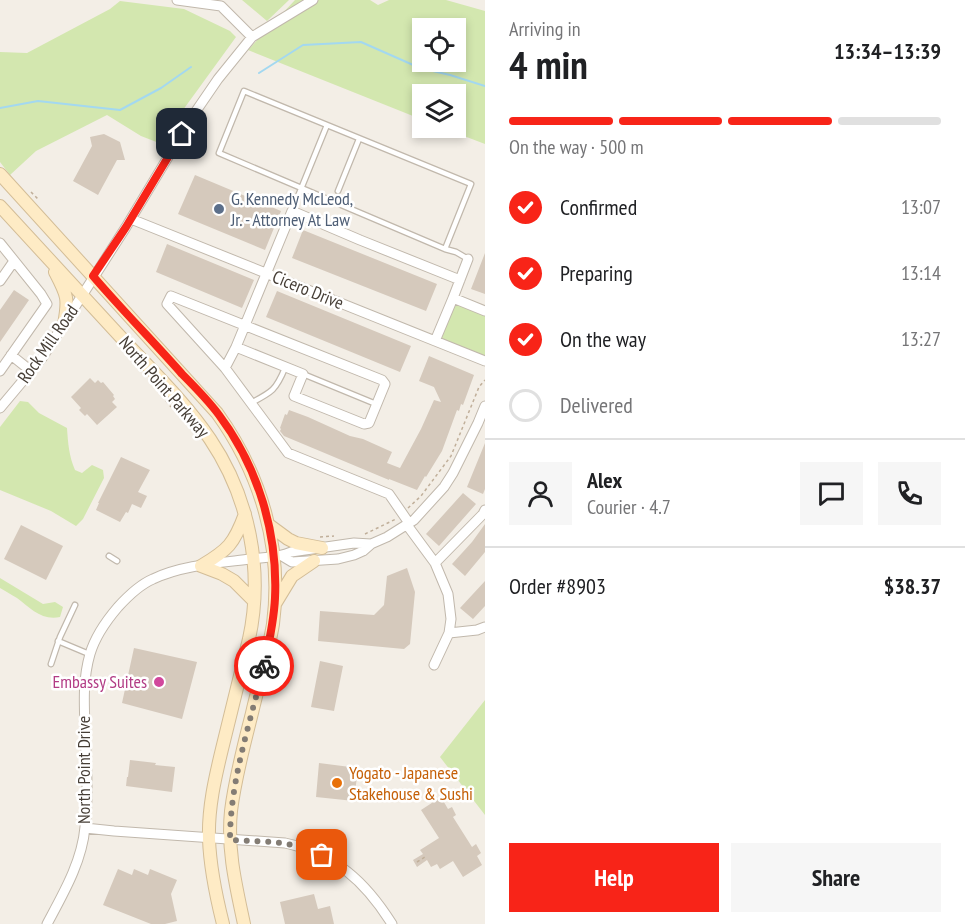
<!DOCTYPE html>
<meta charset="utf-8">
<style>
:root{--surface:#fff;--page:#f6f6f6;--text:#202124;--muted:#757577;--line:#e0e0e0;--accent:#f82418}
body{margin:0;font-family:"PT Sans Narrow",sans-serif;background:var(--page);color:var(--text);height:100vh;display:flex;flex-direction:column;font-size:22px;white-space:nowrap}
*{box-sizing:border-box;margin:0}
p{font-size:20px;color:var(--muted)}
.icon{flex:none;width:33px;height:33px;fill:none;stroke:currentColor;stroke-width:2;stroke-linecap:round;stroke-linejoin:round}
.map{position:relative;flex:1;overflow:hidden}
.side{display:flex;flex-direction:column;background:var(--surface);width:480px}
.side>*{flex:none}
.fabs{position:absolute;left:412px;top:18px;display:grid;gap:12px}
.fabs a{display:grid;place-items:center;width:54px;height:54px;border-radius:0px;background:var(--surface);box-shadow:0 3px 9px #0003;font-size:30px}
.pin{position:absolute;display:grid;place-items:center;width:51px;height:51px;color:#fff;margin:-26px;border-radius:12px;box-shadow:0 3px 9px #0006}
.courier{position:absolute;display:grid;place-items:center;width:60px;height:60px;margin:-30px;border:4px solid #f82418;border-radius:50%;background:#fff;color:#222;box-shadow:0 2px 8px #0007}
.overview em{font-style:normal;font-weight:700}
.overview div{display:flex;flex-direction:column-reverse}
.overview{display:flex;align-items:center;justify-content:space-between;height:102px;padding:0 24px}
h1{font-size:39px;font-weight:700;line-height:45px}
.bar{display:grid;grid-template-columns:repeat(4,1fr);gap:9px 6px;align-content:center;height:72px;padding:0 24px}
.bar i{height:8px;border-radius:4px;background:var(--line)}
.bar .current{background:var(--accent)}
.bar p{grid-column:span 4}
.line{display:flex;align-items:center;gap:15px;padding:0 24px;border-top:2px solid var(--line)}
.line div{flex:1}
.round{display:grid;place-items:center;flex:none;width:63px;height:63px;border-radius:0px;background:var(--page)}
ol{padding:0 24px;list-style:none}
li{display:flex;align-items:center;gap:18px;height:66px}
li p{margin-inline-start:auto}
li .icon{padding:6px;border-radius:50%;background:var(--accent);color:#fff;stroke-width:4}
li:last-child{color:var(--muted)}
li i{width:33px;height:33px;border:3px solid var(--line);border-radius:50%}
.primary-button{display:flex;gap:12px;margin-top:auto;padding:12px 24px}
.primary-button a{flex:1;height:69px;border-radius:0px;background:var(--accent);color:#fff;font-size:24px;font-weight:700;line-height:69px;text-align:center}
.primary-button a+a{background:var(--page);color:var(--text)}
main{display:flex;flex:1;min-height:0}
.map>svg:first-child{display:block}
.green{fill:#d3e7af;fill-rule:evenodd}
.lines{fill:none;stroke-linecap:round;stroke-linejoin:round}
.stream{stroke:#a3d8f0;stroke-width:2}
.building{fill:#d5c9bc}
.lane-casing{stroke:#c1b8ac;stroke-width:7}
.street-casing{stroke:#c1b8ac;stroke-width:11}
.secondary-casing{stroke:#d3bd97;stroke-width:14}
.path{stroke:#c0af9a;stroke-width:1.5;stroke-dasharray:3 3;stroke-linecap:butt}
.lane{stroke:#fff;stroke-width:4.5}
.street{stroke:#fff;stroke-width:9}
.secondary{stroke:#feebc5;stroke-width:12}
.done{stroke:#837c74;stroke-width:6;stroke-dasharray:0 10.8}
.route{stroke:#f82418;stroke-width:8}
.service-dot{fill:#5c6f8a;stroke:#fff;stroke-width:2}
.hotel-dot{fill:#d1479c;stroke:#fff;stroke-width:2}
.food-dot{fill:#e8710a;stroke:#fff;stroke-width:2}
.labels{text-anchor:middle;stroke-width:5;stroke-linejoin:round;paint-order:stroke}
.service-label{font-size:18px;fill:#4e5e75;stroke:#fff;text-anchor:start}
.street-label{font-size:18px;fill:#463e36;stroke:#fff}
.hotel-label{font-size:18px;fill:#b23c85;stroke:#fff;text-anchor:end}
.food-label{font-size:18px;fill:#c56008;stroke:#fff;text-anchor:start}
</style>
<main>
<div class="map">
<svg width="485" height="924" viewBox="0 0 485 924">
<rect width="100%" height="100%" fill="#f3eee6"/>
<path class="green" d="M242,0H289L267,21Z
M295,0H370L378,5L389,0H446L485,11V144L443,128H456V94H423V120L248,50ZM423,28H456V62H423Z
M120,1L184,9L230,31L236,37L159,143L141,136L107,115L36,151L10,175L0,162V52L27,53L110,9Z
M454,303L485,316V358L440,340Z
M20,401L28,402L39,413L67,428C68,443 69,456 75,470L82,473L92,465L103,470L104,478L83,519L76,526L51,511L0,490V427Z
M0,578L43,604L55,602L63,607L60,617C42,621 30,608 17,598C11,595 6,591 0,588Z
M485,700V815L440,757Z"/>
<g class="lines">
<path class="stream" d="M259,73L303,45L361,42L420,68L450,75L485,86
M0,108L38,101L120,110L161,88L191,67"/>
</g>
<path class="building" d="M104,134L120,142L125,160H117L98,195L73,181L92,146L90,137Z
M195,175L281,211L265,250L178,214Z
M303,230L437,284L426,311L292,258Z
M167,244L254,280L242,308L156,272Z
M485,253V294L471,289Z
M14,290L29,300L0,342V310Z
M277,291L411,346L400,372L266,317Z
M429,356L474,375L463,405L461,404L459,411L457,410L442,451L426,477L425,476L417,490L389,479V480L284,436L280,431L281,429L280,428L285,414L287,415L289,410L308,417L350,436L363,439L392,452L387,463L400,468L421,429L434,400L441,402L434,387L419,381Z
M90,378L95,383L98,380L101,383L103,382L114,395L113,396L115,399L112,402L117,407L97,425L87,414L85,416L79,410L81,408L71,397Z
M485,443V489L483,494L467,487Z
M121,457L150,470L138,492L147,496L141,508L132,504L128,513L126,512L120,522L96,510L99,503H98Z
M463,493L476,504L439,546L426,534Z
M485,524V552L465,576L452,564L472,542Z
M21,525L63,546L46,580L4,559Z
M407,568L415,592L410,644L404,649L318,641L320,611L374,615L384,605L387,576Z
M485,581V606L473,619L460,608Z
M134,648L197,662L182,719L122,703Z
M320,661L343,666L334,711L311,707Z
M130,760L156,763L155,765L175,767L172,792L126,786L127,777H128Z
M319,763L358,768L354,801L316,797Z
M441,797L448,809L452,807L456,815L453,817L472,847L476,844L481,853L477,856L482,865L463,877L453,861L440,869L437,864L431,867L427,860L417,867L413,860L423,854L420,850L439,838L421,810Z
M118,869L132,875L134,869L148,875L150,869L177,880L171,894L177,921L165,924H151L103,905Z
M314,894L318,909L330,906L334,924H285L280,902Z"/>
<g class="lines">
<defs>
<path id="lane" d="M338,191L359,139
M292,211L327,125
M445,249L471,184L244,91L219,153L445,249L456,252L468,259
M303,374L376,404
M251,403C272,392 276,390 285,368
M109,556L117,561
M58,641L89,654
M51,664L60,637L75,605"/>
<path id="street" d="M177,0L221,6L252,37
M131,219L485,361
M0,243L41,294L47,304L0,371
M0,281L14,261
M453,298L468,259
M435,341L453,298L485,311
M236,347L303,374L294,396L364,424L369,423L385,384L382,380L171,296L167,304L225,368L288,453L389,494L409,523
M11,355L31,371
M225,368L236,347L292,211L360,240L460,280
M0,408L42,358L126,227L194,114L218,79L252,37L313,0
M407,525L435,563L448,594L451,619L449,633L434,665
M282,556L292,562L338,559L354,555L363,551L371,544L387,537L414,520L444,487L453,473L478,423L485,406
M435,563L483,514L485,510
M449,633L477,630L485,627
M85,828L114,831L285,843C335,854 365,881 392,924
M47,924C63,894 82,862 85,827C89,794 86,760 85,727C84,702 83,678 90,654C95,637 106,621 118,607C128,596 139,585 153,579C182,565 219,563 251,559C265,557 278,558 291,552L354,543L371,544"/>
<path id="secondary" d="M0,174L217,413C261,474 283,548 273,624C268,654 259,683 252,713C244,745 235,778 231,811C227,850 236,886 244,924
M0,206C39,248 78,291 117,333C148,367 184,400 210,439C249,497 264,570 249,639C240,676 231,712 222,749C215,778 208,808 209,839C210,868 216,896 223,924
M55,272C67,295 69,298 64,324
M269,525L288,539L296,543L322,548
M201,566C228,550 234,544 245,514
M201,566L222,574L234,581L254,601
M275,604L292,576L314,561"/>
</defs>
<use href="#lane" class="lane-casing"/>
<use href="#street" class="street-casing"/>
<use href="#secondary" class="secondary-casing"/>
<path class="path" d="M31,192L39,200
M166,401L171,407
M408,508L421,496L451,456L479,387L485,380
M365,534L396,519
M320,537L334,536
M417,862L425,857"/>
<use href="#lane" class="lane"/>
<use href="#street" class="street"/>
<use href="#secondary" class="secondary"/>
</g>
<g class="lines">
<path class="done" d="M264,666C250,723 230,781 230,840C263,842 291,840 322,855"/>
<path class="route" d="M182,134L126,227L93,276C122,310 153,341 182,374C195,387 208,400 219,415C258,467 278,533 275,598C274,621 269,643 264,666"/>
</g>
<circle class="service-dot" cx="219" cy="209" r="6"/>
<circle class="hotel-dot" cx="159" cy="682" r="6"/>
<circle class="food-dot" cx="337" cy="783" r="6"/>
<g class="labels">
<g class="service-label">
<text x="231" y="205">G. Kennedy McLeod,<tspan x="231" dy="21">Jr. - Attorney At Law</tspan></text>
</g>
<g class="street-label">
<text transform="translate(308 290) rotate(22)" y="6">Cicero Drive</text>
<text transform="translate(48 344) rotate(-55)" y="6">Rock Mill Road</text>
<text transform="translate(164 387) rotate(49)" y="6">North Point Parkway</text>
<text transform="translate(84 770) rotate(-90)" y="6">North Point Drive</text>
</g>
<g class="hotel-label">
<text x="147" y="688">Embassy Suites</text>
</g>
<g class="food-label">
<text x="349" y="779">Yogato - Japanese<tspan x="349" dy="21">Stakehouse &amp; Sushi</tspan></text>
</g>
</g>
</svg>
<div class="fabs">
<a><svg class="icon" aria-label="locate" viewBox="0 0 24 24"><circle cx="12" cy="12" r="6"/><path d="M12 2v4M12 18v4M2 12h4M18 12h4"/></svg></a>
<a><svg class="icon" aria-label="layers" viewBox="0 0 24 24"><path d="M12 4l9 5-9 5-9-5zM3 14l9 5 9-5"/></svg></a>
</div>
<div class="pin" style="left:322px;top:855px;background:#ea580c"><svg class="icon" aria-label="bag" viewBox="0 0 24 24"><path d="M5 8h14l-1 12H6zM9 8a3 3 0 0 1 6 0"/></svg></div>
<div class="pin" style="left:182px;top:134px;background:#1f2937"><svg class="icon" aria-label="home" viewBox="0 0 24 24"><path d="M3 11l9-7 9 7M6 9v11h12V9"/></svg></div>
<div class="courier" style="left:264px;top:666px"><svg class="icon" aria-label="bike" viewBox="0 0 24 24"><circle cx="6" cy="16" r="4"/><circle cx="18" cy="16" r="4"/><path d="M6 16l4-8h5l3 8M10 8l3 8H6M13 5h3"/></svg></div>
</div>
<section class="side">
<div class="overview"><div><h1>4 min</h1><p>Arriving in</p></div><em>13:34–13:39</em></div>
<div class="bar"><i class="current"></i><i class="current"></i><i class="current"></i><i></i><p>On the way · 500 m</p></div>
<ol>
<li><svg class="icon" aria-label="check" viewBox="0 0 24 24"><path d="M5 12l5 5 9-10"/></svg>Confirmed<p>13:07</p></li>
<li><svg class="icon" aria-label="check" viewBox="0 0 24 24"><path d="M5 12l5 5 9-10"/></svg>Preparing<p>13:14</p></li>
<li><svg class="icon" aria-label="check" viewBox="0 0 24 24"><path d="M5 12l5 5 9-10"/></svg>On the way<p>13:27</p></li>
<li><i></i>Delivered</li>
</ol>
<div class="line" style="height:108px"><a class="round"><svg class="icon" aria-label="person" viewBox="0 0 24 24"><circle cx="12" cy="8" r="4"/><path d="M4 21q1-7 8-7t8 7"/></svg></a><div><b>Alex</b><p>Courier · 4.7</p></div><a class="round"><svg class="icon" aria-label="chat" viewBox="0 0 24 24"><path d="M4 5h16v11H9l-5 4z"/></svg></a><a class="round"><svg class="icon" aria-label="phone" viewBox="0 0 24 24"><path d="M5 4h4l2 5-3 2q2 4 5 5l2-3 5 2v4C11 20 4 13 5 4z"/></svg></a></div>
<div class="line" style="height:78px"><div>Order #8903</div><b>$38.37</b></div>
<div class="primary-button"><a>Help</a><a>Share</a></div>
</section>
</main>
